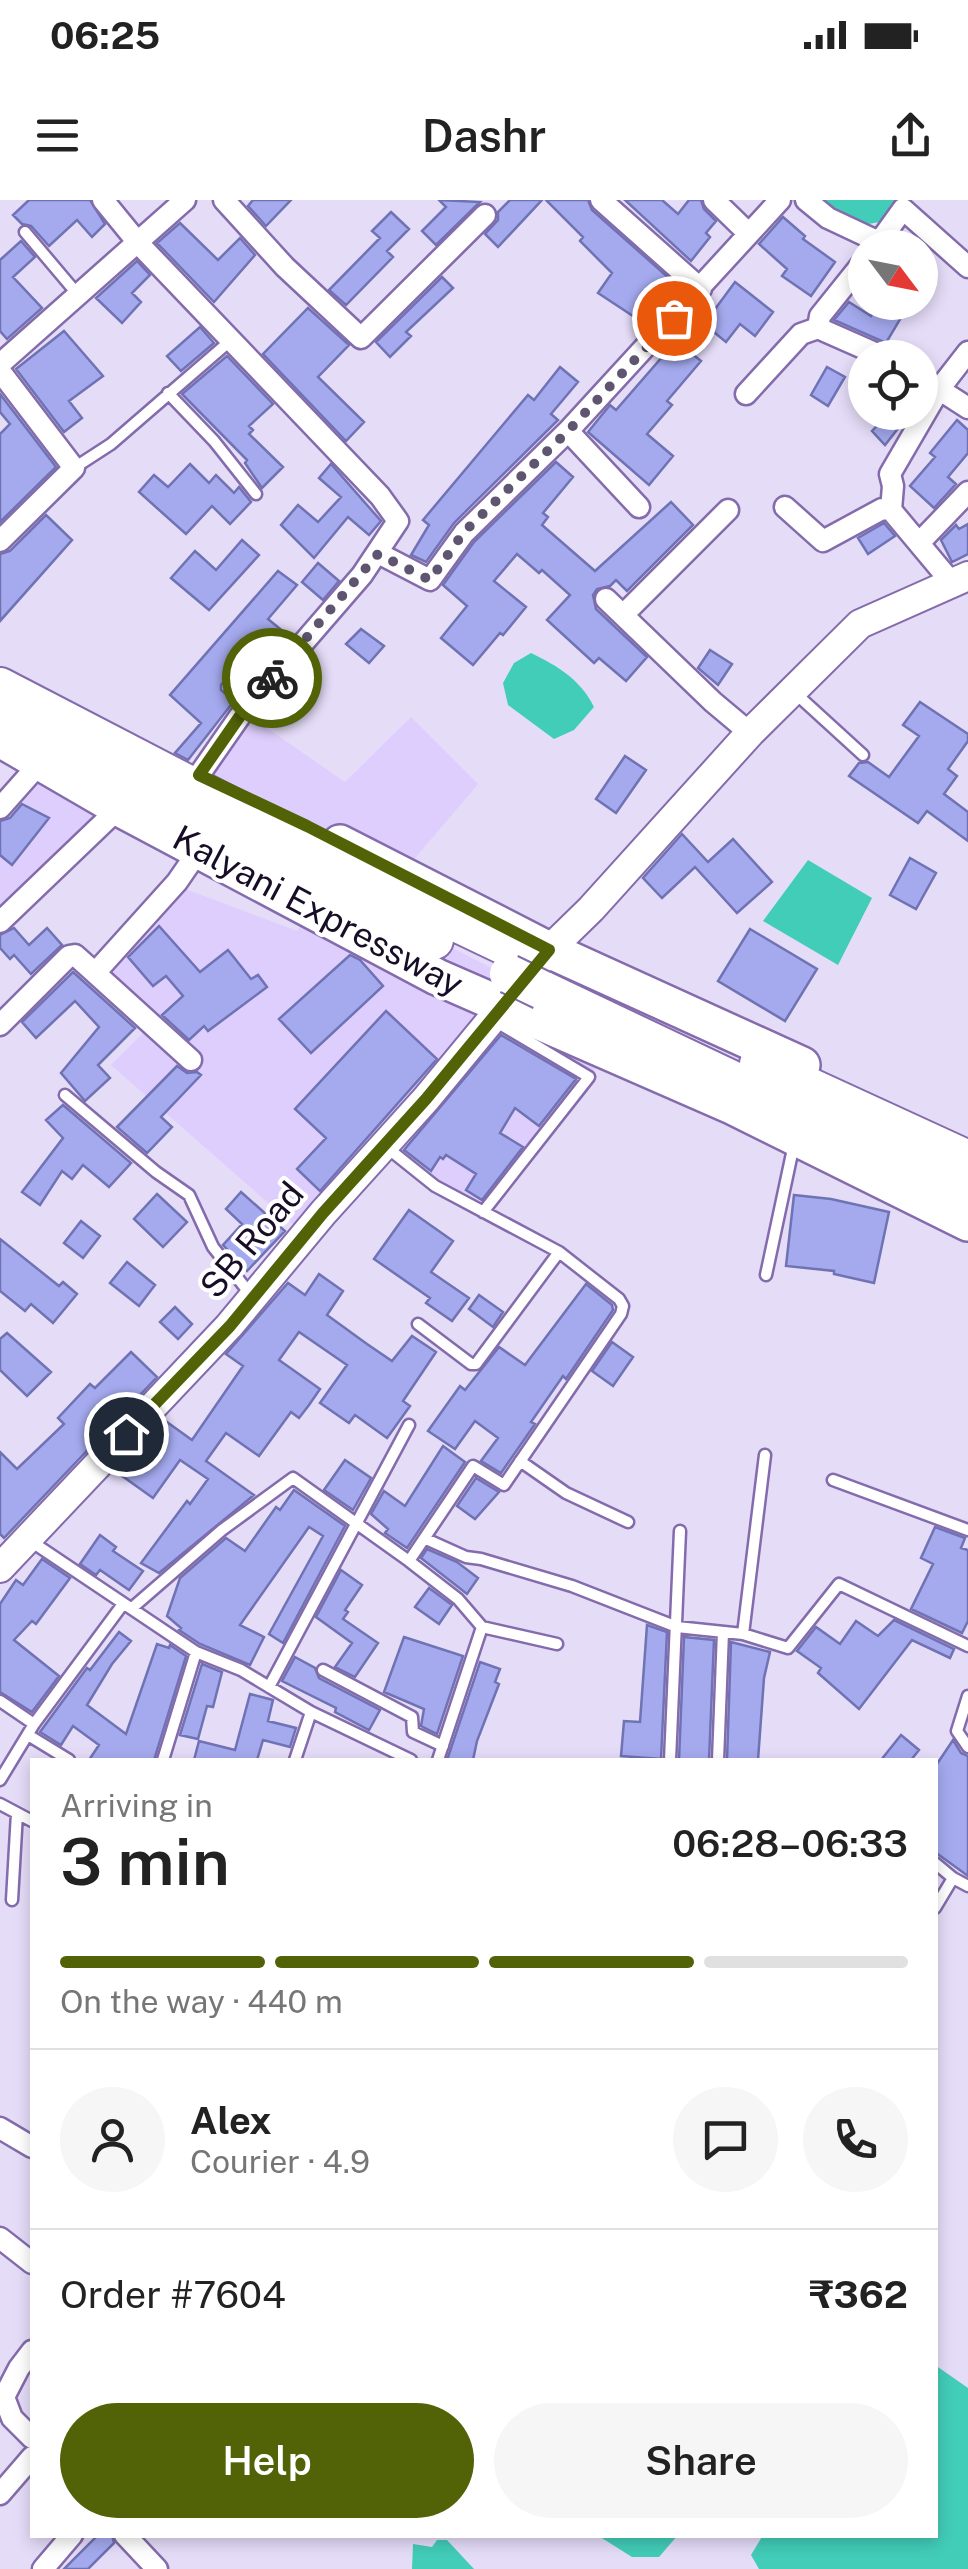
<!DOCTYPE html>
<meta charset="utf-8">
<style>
:root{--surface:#fff;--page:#f6f6f6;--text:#222;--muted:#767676;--line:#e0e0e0;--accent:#526207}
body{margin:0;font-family:"Public Sans",sans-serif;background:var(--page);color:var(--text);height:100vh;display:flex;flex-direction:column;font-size:38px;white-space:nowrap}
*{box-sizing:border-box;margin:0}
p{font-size:32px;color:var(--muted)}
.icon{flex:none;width:55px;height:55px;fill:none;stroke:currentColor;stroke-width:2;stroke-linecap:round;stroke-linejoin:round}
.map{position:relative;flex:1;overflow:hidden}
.drawer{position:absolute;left:30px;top:1558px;width:908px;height:780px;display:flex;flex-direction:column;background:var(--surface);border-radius:0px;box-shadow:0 5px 15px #0003}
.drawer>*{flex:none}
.needle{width:65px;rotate:122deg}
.buttons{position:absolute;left:848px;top:30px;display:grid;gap:20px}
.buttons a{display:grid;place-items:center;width:90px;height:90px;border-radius:50%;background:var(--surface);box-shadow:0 5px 15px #0003;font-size:50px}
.pin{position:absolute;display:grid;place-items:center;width:85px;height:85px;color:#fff;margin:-42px;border:5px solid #fff;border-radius:50%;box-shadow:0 2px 10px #0007}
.courier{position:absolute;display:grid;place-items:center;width:100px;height:100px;margin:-50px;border:8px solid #526207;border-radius:50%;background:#fff;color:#222;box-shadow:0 2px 12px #0007}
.overview em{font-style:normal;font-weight:600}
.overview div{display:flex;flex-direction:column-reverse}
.overview{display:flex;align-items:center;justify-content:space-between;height:170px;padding:0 30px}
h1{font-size:65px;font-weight:600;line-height:75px}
.bar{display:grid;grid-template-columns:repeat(4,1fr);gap:15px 10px;align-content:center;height:120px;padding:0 30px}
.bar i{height:12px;border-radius:8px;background:var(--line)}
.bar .selected{background:var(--accent)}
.bar p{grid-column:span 4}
.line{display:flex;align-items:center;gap:25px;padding:0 30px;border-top:2px solid var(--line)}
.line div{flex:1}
.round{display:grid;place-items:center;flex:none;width:105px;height:105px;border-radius:52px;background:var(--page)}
.primary-button{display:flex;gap:20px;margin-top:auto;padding:20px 30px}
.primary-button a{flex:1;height:115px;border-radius:60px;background:var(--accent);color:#fff;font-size:40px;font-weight:600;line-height:115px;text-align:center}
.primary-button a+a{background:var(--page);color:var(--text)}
.status{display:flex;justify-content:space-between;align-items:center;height:70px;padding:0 50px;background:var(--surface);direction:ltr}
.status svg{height:28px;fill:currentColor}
header{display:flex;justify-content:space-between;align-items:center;height:130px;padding:0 30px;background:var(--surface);font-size:45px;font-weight:600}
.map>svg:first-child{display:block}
.built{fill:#decefd}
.water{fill:#42cdb8}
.building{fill:#a5aaef;stroke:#6f72b3;stroke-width:2.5}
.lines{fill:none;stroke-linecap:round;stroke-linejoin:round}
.service-casing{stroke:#846bac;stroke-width:15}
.minor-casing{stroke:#846bac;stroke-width:25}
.tertiary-casing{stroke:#846bac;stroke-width:32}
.trunk-casing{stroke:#846bac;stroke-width:40}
.motorway-casing{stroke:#846bac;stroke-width:42}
.service{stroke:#fff;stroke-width:10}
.minor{stroke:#fff;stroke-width:20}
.tertiary{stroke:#fff;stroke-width:28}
.trunk{stroke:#fff;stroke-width:35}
.motorway{stroke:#fff;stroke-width:38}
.motorway-bridge-casing{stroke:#846bac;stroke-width:42;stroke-linecap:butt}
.motorway-bridge{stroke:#fff;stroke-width:38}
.done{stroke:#605570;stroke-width:10;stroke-dasharray:0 18}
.route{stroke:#526207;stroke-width:12}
.labels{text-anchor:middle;stroke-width:8;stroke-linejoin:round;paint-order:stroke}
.street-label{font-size:35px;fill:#180d26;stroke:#fff}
</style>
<div class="status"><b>06:25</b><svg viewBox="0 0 49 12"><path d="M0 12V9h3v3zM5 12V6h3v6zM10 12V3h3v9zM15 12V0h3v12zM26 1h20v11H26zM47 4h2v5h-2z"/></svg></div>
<header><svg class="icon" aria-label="menu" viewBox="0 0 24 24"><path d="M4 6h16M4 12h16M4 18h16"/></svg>Dashr<svg class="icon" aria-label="share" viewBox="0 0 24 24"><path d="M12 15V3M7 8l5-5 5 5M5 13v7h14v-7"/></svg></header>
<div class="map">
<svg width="968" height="2369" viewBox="0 0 968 2369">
<rect width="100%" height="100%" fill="#e5dcf8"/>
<path class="built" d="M251,517L345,582L411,517L478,584L388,690L200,591Z
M67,542L141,578L0,722V595Z
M328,684L513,779L298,1029L111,865L155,821L104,776L180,687L297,731Z
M520,783L619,838L485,1008L386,952Z"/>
<path class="water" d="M819,0H905L880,22L868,24Z
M531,453C558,466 581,480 594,507L574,530L554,539L508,505L503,483L514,463Z
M808,660L872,698L838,765L763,721Z
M935,2165L968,2188V2369H759L751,2355L763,2335H935Z
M597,2335H678L659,2357H632Z
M437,2340H447L474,2369H412L413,2344L432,2347Z"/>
<path class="building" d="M29,0H90L105,24L92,37L77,20L49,46L31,26L22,24L13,15Z
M253,0H291L266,26L248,6Z
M439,0L480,2L436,45L422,31L446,7Z
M510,0H542L498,47L485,34L498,20V12Z
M546,0H588L592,10L679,87L668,101L665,105L654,97L639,120L598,93L612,73L580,41L583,37Z
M625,0H662L678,14L689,0H701L704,9L716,21L706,33L710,37L691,61Z
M391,12L409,29L387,51L393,57L346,105L329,90L380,38L372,31Z
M783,17L805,36L803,39L835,62L811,96L782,76L787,69L759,44Z
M180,23L218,60L240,38L255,55L214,102L157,43Z
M21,41L35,57L13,77L42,108L7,139L0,131V60Z
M137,61L150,75L132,93L141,102L122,123L96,98Z
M442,77L453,88L406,132L411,136L390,157L376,142Z
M735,82L773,112L755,136L740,124L726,142L704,124Z
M849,102L871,116L879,102H890L905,111L886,143L834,120Z
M308,108L349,145L318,177L364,222L346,241L263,154Z
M200,127L214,143L181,171L167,156Z
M64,131L103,176L69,201L82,218L64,232L16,169Z
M676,141L701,161L667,201L672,205L647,234L673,256L649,285L588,232L610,205L616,210Z
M227,156L273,204L249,226L253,230L249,234L283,267L262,288L245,263L247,260L182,194Z
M560,167L578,182L551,214L558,220L454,323L426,362L411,355L429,325L423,320L528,195L534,200Z
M827,167L845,177L828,206L811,195Z
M0,194L56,267L0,322V234L10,224L0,212Z
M890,212H902L907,217L885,245L872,231Z
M957,220L968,230V253L948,277L956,284L934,308L910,286L935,257L930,253Z
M556,262L573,277L543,313L548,317L542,325L595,371L671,302L693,325L627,391L616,380L610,386L597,389L593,395L596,409L647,457L626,481L599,458L594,463L547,420L570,395L542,370L539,373L517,354L494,381L526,407L503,435L500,433L473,465L441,438L467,406L443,385L474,342Z
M190,264L209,283L216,275L234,293L239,287L251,302L230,324L212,306L186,334L139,292L154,275L168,287Z
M331,264L381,321L369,335L348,317L314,358L281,325L298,305L318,322L341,297L319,278Z
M46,315L72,340L0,421V354L10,351Z
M884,323L895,336L868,354L858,338Z
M968,324V354L952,362L941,340L956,325L959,329Z
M242,340L259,355L209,410L171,378L195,351L216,370Z
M318,363L339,381L323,400L302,382Z
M278,371L297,385L268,419L285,433L266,455L255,446L221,485V490L234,501L188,560L175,553L201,523L170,495Z
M361,429L384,446L369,463L346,444Z
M710,450L732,464L718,485L698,468Z
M920,502L968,534V541L948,569L957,576L944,594L968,612V641L927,611L918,623L849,576L859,563L868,562L889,577L919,536L903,525Z
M625,556L646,570L616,613L596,599Z
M22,604L49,618L12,665L0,655V621L10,618Z
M682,634L708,662L733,639L772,682L737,713L695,667L662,698L643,678Z
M910,658L936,673L916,709L890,695Z
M159,726L200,772L228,750L251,779L258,775L267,787L208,831L204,826L189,840L162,815L183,796L166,776L153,786L128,757Z
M14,728L29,745L47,728L62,745L31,774L14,755L10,759L0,748V735Z
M750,729L817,769L785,821L718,781Z
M350,755L360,760L383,786L311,853L279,819Z
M73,772L135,828L98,865L110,878L85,901L61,873L99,827L75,801L36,838L22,822Z
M386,811L437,859L320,991L297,969L326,938L295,909Z
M501,835L576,879L539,926L515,908L500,933L523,947L482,1000L466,990L476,974L446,955L443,959L440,957L431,971L404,950Z
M177,866L187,873L197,872L201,875L161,917L172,927L147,953L117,927Z
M63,905L131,963L109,987L83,965L72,979L62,971L40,1005L22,992L63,938L46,920Z
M241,992L285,1031L247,1071L223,1045L242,1024L226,1009Z
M157,994L187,1022L163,1047L134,1019Z
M794,995L831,999L889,1012L874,1083L834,1074V1071L786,1066Z
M409,1010L453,1041L431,1072L469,1098L452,1121L426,1103L430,1098L374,1059Z
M81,1021L100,1036L83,1058L64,1043Z
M0,1039L59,1086L63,1082L77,1094L53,1123L31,1104L25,1111L0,1091Z
M127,1062L155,1085L139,1106L110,1083Z
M319,1074L343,1091L327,1115L367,1144L392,1161L412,1136L436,1152L403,1201L410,1206L387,1238L355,1215L349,1223L320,1203L347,1165L299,1132L279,1160L320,1189L309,1205L299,1218L291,1212L259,1256L226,1233L206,1261L254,1295L159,1373L141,1363L187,1301L190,1304L208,1279L180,1260L153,1298L118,1273L164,1220L192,1240L243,1166L226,1154L288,1083L305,1095Z
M586,1084L612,1105L613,1110L566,1179L563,1176L531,1222L535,1224L501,1273L481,1261L498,1238L475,1221L455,1249L428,1231L460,1186L465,1190L499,1147L525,1165Z
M479,1095L503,1112L493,1127L469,1109Z
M175,1107L192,1124L178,1139L160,1122Z
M7,1133L51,1172L27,1196L0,1170V1139Z
M612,1142L633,1157L613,1186L592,1171Z
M131,1152L157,1177L4,1338L0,1334V1252L17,1269L64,1224L58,1218L90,1184L95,1188Z
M443,1246L465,1262L407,1348L385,1333L388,1329L371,1314L384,1291L405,1306Z
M345,1260L371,1278L353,1310L324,1290Z
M476,1278L499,1292L475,1319L457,1306Z
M294,1290L345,1326L283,1443L269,1434L323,1336L309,1327L240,1425L264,1437L250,1465L200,1444L179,1430L181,1428L167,1416L180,1378L226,1338L245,1351L276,1307L280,1310Z
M935,1327L965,1338L961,1348L968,1350V1421L962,1433L911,1409L933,1364L921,1358Z
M100,1335L116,1347L113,1351L143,1371L129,1390L100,1370L96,1375L80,1364Z
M427,1349L457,1362L478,1378L467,1394L421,1358Z
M42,1359L70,1378L36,1424L32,1421L14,1440L59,1476L32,1512L0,1492V1404L16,1380L23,1385Z
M341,1370L362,1385L345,1410L348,1412L343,1419L378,1443L355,1477L335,1467L352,1443L316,1417Z
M429,1388L452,1405L439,1424L415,1407Z
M894,1420L954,1449L950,1458L912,1440L859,1509L818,1473L821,1468L797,1451L816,1427L840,1444L856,1421L878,1436Z
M647,1425L667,1432L661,1559L621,1556L624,1521L640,1522Z
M119,1432L131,1441L112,1464L87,1505L126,1534L157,1444L169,1448L170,1445L186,1456L154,1560H89L99,1545L73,1526L61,1545L40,1532L87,1468L90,1470Z
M404,1437L463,1456L437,1534L421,1526L424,1509L384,1492Z
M684,1437L714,1440L709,1560H679Z
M731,1442L770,1452L764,1478L758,1560H727Z
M295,1457L315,1468L319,1478L380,1510L369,1530L335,1512L336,1508L282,1481Z
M480,1462L500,1469L495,1482L499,1484L477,1541L473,1560H447Z
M202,1464L222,1472L213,1507L207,1506L198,1539L180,1535Z
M250,1494L273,1500L268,1521L296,1528L290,1547L263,1540L257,1560H194L199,1541L235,1550Z
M901,1535L919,1550L911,1560H881Z
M953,1540L961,1553L968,1556V1676L935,1652V1567Z
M98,2335H112L114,2343L88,2369H64Z"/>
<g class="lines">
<defs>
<path id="service" d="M25,32L79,96
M168,193L214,241L256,294
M74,268L111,244L230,141
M794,492L863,555
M65,895L156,972L189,995L213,1047L251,1095
M385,946L435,986L559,1052L619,1099L623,1106L621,1114L504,1285L473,1266L409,1361L458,1399L482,1427L438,1560
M483,1012L589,877L493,820
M766,1075L794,944
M418,1124L471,1164H476L559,1052
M520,1261L566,1293L628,1322
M833,1280L968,1330
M426,1339L466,1357L481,1359L572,1386L677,1427L743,1434L788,1448L839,1384L968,1446
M32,1342L196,1452L241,1470L311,1512L411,1560
M132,1408L222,1330L293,1278L409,1361
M482,1427L557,1444
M743,1434L765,1255
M323,1470L412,1517L413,1532L443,1546
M269,1487L409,1225
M968,1496L957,1531L968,1547
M0,1501L34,1524
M28,1535L69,1560
M163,1560L196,1452
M295,1560L311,1512
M670,1560L680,1331
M718,1560L723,1432
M0,1580L34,1524L123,1404
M0,1604L32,1621
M935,1663L953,1678
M12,1700L17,1613
M935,1708L953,1678L968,1686"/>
<path id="minor" d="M103,0L139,44L380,296L398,321L362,375L240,516L199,575
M224,0L285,67L361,138L485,15
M601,0L701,89
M714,0L749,34
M806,0L828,18L879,42
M875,48L903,9L968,67
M865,60L820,116L818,128L886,158
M0,164L185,0
M0,171L74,268L0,341
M920,177L968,208
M746,194L801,134L818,128
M639,307L568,231L780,0
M785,307L823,341L882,309L891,310L952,383
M891,310L893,286L890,274L940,188L968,152
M920,342L968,292
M378,353L430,380L464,333L568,231
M606,399L713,502L750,533
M624,414L728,310
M0,608L40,563
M0,722L119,608
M95,773L191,860
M0,825L69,756L75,755L95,773L177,682L199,650
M0,1928L32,1947
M0,2038L32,2063
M32,2151L19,2168L4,2197L12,2218L32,2238
M0,2294L32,2257
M125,2335L157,2369
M43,2369L72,2335"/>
<path id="tertiary" d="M0,1368L229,1126L323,1013L426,899L549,750L591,709L750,533L860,424L968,376"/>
<path id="trunk" d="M0,539L119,608L437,777L734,907L968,1023
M340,643L549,750L802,865"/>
<path id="motorway" d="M0,487L414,702L525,755
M0,518L250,655L434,740
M542,790L968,992
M759,864L968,960"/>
</defs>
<use href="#service" class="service-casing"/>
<use href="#minor" class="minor-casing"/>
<use href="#tertiary" class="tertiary-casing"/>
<use href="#trunk" class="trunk-casing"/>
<use href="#motorway" class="motorway-casing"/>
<use href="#service" class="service"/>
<use href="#minor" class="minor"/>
<use href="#tertiary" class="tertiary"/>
<use href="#trunk" class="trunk"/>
<use href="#motorway" class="motorway"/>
<defs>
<path id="motorway-bridge" d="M509,774L542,790"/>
</defs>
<use href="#motorway-bridge" class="motorway-bridge-casing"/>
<use href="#motorway-bridge" class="motorway-bridge"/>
</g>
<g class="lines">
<path class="done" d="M272,478L378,354L430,380L464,332L568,231L674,118"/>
<path class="route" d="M126,1234L230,1126L323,1013L426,899L549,750L307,626L199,575L240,516L272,478"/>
</g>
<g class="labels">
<g class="street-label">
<text transform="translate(318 711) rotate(28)" y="12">Kalyani Expressway</text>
<text transform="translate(252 1040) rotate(-50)" y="12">SB Road</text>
</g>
</g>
</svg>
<div class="buttons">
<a><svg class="needle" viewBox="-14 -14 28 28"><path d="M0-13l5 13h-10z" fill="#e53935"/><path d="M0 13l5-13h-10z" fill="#767676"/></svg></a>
<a><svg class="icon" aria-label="locate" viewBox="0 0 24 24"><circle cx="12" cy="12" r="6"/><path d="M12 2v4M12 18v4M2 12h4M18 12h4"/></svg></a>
</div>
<div class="pin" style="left:674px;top:118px;background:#ea580c"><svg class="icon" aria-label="bag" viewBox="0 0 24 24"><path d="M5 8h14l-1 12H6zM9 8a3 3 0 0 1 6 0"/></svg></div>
<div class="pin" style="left:126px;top:1234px;background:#1f2937"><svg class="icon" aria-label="home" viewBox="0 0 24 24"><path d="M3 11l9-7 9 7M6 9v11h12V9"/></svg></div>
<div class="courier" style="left:272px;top:478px"><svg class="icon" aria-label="bike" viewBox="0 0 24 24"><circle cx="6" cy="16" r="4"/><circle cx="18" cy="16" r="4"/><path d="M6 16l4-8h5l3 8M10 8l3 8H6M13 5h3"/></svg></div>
<section class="drawer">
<div class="overview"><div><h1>3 min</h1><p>Arriving in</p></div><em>06:28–06:33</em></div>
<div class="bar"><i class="selected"></i><i class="selected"></i><i class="selected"></i><i></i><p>On the way · 440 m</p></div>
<div class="line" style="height:180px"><a class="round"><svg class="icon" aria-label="person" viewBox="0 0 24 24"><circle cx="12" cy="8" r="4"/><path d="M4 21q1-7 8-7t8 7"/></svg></a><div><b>Alex</b><p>Courier · 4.9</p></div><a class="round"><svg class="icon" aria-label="chat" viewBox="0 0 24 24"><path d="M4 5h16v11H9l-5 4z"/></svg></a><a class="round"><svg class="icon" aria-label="phone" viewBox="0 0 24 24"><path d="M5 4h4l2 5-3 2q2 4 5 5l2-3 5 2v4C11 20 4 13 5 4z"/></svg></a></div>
<div class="line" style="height:130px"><div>Order #7604</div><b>₹362</b></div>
<div class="primary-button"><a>Help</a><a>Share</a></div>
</section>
</div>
